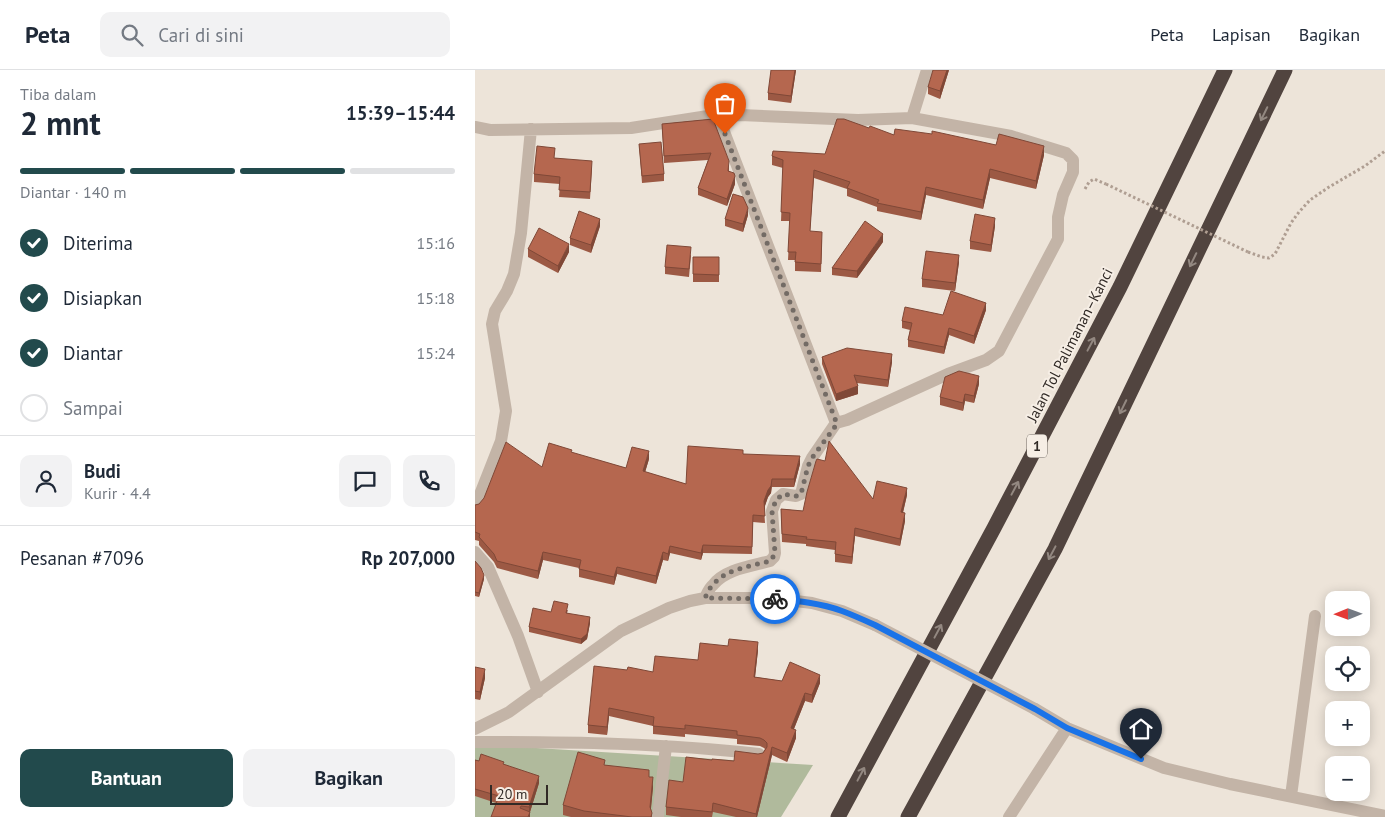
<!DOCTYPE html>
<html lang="id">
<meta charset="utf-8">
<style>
:root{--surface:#fff;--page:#f2f2f3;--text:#1f2937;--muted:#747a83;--line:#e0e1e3;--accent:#224a4c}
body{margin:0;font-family:"PT Sans",sans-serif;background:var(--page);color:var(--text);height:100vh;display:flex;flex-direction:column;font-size:19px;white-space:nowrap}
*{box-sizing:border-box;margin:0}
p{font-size:16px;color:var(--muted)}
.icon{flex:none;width:28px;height:28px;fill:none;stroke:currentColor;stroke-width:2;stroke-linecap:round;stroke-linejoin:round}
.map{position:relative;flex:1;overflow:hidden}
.details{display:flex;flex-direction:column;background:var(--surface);width:475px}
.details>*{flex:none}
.needle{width:32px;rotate:269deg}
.controls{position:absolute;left:850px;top:521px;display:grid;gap:10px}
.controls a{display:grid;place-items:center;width:45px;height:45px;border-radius:10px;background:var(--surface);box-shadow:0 2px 12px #0003;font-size:25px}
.scale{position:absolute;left:15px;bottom:12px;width:58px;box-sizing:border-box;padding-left:5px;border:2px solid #312a26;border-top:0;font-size:14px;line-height:18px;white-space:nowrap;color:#312a26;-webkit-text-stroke:4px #f6eee5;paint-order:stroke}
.pin{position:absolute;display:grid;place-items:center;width:42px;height:42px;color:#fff;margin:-51px -21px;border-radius:50% 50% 50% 0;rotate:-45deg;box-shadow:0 0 5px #0007}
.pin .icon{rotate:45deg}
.courier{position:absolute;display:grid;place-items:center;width:50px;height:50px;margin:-25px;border:4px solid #1a73e8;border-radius:50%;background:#fff;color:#222;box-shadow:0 1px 6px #0007}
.overview em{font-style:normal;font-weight:700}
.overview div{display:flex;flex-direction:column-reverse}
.overview{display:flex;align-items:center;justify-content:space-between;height:85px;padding:0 20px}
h1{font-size:32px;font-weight:700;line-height:38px}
.bar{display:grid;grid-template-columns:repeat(4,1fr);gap:8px 5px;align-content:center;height:60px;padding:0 20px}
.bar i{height:6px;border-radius:4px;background:var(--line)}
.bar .on{background:var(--accent)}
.bar p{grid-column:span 4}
.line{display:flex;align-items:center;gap:12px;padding:0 20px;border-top:1px solid var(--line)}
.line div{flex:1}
.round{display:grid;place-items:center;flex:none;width:52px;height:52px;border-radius:10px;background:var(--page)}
ol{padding:0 20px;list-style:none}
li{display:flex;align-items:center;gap:15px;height:55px}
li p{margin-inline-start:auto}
li .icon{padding:5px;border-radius:50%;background:var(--accent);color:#fff;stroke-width:4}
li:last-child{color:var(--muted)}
li i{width:28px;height:28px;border:2px solid var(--line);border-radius:50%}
.action{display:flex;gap:10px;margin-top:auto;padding:10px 20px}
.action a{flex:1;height:58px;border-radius:10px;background:var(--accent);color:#fff;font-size:20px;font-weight:700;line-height:58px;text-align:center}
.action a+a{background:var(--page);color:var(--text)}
header{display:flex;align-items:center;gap:30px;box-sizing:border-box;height:70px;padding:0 25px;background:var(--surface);border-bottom:1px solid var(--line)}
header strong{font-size:24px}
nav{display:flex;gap:28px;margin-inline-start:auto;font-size:18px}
.search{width:350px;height:45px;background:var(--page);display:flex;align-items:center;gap:12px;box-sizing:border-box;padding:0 18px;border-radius:10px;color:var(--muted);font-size:19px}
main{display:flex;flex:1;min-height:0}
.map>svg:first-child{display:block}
.green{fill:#b0ba9c}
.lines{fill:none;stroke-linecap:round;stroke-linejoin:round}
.path{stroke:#af9e92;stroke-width:3;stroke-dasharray:2.5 2.5;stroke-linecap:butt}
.minor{stroke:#c3b4a7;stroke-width:12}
.highway{stroke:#51443f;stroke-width:15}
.path-bridge{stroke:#af9e92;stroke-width:3;stroke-dasharray:2.5 2.5;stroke-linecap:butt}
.minor-bridge{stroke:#c3b4a7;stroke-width:12}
.wall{fill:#9c5944}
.shaded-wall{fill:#7f4837}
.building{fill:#b5674f;stroke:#7f4837}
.oneway{stroke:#938881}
.done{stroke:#736b65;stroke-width:5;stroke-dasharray:0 9}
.route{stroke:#1a73e8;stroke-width:6}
.labels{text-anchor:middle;stroke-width:4;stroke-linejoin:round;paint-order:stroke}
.shield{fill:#f6eee5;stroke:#6c655f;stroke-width:1}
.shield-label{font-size:14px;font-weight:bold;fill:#312a26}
.street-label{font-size:15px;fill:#312a26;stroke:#f6eee5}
</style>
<header>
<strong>Peta</strong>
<div class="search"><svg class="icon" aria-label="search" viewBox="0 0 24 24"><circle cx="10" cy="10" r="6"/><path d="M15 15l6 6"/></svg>Cari di sini</div>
<nav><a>Peta</a><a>Lapisan</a><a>Bagikan</a></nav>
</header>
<main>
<section class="details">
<div class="overview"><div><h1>2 mnt</h1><p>Tiba dalam</p></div><em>15:39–15:44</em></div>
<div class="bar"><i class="on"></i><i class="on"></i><i class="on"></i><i></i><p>Diantar · 140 m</p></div>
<ol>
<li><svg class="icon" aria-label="check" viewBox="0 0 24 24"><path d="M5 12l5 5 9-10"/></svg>Diterima<p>15:16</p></li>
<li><svg class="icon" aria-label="check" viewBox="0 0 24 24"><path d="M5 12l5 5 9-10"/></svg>Disiapkan<p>15:18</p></li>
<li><svg class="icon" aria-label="check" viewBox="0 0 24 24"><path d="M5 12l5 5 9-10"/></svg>Diantar<p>15:24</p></li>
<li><i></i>Sampai</li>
</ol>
<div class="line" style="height:90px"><a class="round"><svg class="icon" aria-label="person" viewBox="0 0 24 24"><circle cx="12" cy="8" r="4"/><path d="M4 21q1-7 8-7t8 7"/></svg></a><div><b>Budi</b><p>Kurir · 4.4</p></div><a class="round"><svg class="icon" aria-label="chat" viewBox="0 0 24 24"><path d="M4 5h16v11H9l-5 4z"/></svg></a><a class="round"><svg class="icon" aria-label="phone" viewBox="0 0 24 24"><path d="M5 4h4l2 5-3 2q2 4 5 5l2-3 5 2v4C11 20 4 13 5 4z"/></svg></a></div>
<div class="line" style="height:65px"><div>Pesanan #7096</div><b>Rp 207,000</b></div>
<div class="action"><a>Bantuan</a><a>Bagikan</a></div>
</section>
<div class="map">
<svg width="910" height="747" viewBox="0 0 910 747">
<rect width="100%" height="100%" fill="#ede4d9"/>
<path class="green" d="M13,675L338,695L306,747H0V677Z"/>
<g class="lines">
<path class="path" d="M610,119L614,112L619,109L631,114
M773,182L787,187L794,188L800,184L816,153L824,142L835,130L854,117L890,96L910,81"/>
<path class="minor" d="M243,46L361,353
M437,48L452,0
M0,57L15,60L156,58L233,46L265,45L383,50L437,48L536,66L591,83L598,90V102L588,125L583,147V169L524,281L511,290L473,304L372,350L361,353L337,388L333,396L326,424L321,426L308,424L301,430L297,441L300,483L299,487L295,491C277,496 250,499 238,515C234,518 232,524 230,528
M0,435L2,432L26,371L31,341L17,254L20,241L32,221L39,204L46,163L56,59
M0,482L13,497L43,566L63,622
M560,639L592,658L689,698L755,714L910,746
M0,659L34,642L146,561L194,538L215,531L230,528H296L337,533L367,541L400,555
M0,672C95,672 190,673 284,684
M816,726L840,546
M183,747L191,676
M534,747L592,658"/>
<path class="highway" d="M363,747L519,458L645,217L750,0
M433,747L580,479L810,0"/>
<path class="path-bridge" d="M631,114L773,182"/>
<path class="minor-bridge" d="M400,555L560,639"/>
</g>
<path class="wall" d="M321,0L316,33L293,30V23Z
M474,0L465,29L453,24V17Z
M238,49L254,98V101L260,114L252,136L223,125V118L233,90L189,93L187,54Z
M394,58L419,65L521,75L569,85L561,119L515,108L508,139L451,125L446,150L402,141V137L372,126V119L339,108L335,161L347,170L346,202L320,201V190H313L315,151H306L308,98L297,95V86L350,84Z
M164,74L189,104V111L167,113Z
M80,88L117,98L115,129L84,127L85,114L59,112V104Z
M273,145L268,162L250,156V149Z
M125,156L116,183L95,175V168Z
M520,156L516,182L495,179V171Z
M408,172L382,208L357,205V198Z
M53,179L94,182L83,203L53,187Z
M216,185L214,207L190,204V197Z
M218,187H244V212H218Z
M484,192L480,221L447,217V209Z
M511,240L499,274L474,265L469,284L433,277V270L435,260L427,258V251L468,245Z
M347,287L417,292L413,317L382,313L383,324L361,331L347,294Z
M504,314L499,333L490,331L488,341L465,335V327Z
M97,383L151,398L174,389L170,402L211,414L268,384L325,394L319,417H297L296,423L293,427L289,438L290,453L278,452L277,484L228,483L226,490L195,483L193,491L188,490L181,514L142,504L139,515L104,507V498L68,490L63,509L22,498L19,492L4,475V471L0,470V435L4,434L67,397Z
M432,425L428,443L430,451L425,476L380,466L377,494L360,492V480L331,476V474L307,472L306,439L328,441L398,429Z
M0,491L9,509L4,527L0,526Z
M93,540L92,543L115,553L112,569L106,574L54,562V557L76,542Z
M283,580L280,607L307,611L345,613L337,633L330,631L319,659L321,668L312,692L297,685L282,747H261L238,742L237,747H206L191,745V737L208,712L237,690L259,691L288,683L290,679L289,678L285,676L262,674V669L210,664V667L178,664V656L134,646L132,665L113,663V655L152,600L178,602L223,590Z
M0,597L10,608L5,630L0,629Z
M0,690L29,695L64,713L55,742V747L21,733L0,726Z
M130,695L174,707L178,717L176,739L177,747H96L88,745V735Z"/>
<path class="shaded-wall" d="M320,0H321L316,33V26Z
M472,0H474L465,29V21Z
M569,76V85L561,119V111Z
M515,99V108L508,139V130Z
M260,106V114L252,136V129Z
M451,117V125L446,150V142Z
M273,138V145L268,162V154Z
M520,148V156L516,182V175Z
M125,149V156L116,183V175Z
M408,164V172L382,208V201Z
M94,174V182L83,203V196Z
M484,185V192L480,221V213Z
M511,233V240L499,274V266Z
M474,258V265L469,284V277Z
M417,284V292L413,317V310Z
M504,306V314L499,333V326Z
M383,316V324L361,331V324Z
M490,324V331L488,341V333Z
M174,381V389L168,409V401Z
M325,386V394L319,417V409Z
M297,409L296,423L293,427L289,439V431Z
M432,418V425L426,450V442Z
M430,443V451L425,476V469Z
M380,458V466L377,494V487Z
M228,475V483L226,490V483Z
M195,476V483L193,491V484Z
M68,482V490L63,509V501Z
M188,482V490L181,514V506Z
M142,497V504L139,515V507Z
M9,505V509L4,527V523Z
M115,547V553L112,569L106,574V569Z
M283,572V580L279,616V607Z
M10,599V608L5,630V622Z
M345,605V613L337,633V625Z
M330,623V631L316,666V658Z
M134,638V646L132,665V657Z
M321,660V668L312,692V683Z
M297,677V685L282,747H281V744Z
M64,706V713L55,742V747H53L54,744V737Z
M178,707V717L175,746V737Z"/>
<path class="building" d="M296,0H320L316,26L293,23Z
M458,0H472L465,21L453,17Z
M238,49L254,91L253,101L259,103L260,106L252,129L223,118L236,83L189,86L187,54Z
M362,49H369L394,58L395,56L419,65L420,59L457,64V61L521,75L524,64L569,76L561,111L515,99L508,130L451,117L446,142L402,133L404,130L372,118L375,112L339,100L335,161L347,162L346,194L320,192L321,182H313L315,143L306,142L308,90L297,86L298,81L350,84Z
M186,72L189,104L167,106L164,74Z
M62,76L80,78L79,88L117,91L115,122L84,120L85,107L59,104Z
M258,124L268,127L273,138L268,154L250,149Z
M104,141L125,149L116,175L95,168Z
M500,144L520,148L516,175L495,171Z
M390,151L408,164L382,201L357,198Z
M64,158L94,174L83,196L53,179Z
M192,175L216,177L214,199L190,197Z
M451,181L484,185L480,213L447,209Z
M218,187H244V205L218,204Z
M476,221L511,233L499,266L474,258L469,277L433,270L437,253L427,251L430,237L468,245Z
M372,278L417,284L413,310L379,305L383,316L361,324L347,287Z
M484,301L504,306L499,326L490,324L488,333L465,327L470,307Z
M354,371L398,429L402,411L432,418L426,442L430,443L425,469L380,458L377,487L360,484L361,472L331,469L332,467L307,464L306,439L328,441L332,422L341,391L342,389L350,391Z
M31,372L67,397L74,373L97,380L96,382L151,398L157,377L174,381L168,401L211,414L213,376L268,380V384L325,386L319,409H297L296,416L293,420L289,431L290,446L278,445L277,477L228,475L226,483L195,476L193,484L188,482L181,506L142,497L139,507L104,499L106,490L68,482L63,501L22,491L19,484L4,467L5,464L0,462V435L4,434L9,428Z
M0,491L6,498L9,505L4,523L0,522Z
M79,531L93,534L91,543L115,547L112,564L106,569L54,557L58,538L76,542Z
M254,569L283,572L279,607L307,611L315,592L345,605L337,625L330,623L316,658L321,660L312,683L297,677L281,744L238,733L237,742L191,737L194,710L208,712L211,687L237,690V689L259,691L260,681L283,684L288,683L292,677V673L289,670L285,668L262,665V661L210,655V659L178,656L179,647L134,638L132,657L113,655L119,596L152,600L153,597L178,602L180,586L223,590L225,573L253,576Z
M0,597L10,599L5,622L0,621Z
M103,682L130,690L129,695L174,700V707H178L175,737L177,743L176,747H157L109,741L88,735Z
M6,684L29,692L28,694L64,706L54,737L46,736L45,738L55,742L53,747H16L24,726L0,719V690L4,691Z"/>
<defs><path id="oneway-shaft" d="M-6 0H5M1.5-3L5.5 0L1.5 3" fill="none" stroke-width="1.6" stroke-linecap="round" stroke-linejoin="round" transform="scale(1.25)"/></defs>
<g class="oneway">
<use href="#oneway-shaft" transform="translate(789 44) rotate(116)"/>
<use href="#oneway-shaft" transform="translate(718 190) rotate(116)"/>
<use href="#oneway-shaft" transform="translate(616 274) rotate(-62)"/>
<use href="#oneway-shaft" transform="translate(648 337) rotate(116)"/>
<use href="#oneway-shaft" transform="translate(540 418) rotate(-62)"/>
<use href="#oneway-shaft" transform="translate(577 483) rotate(118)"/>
<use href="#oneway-shaft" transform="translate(463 561) rotate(-62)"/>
<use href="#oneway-shaft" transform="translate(386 704) rotate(-62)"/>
</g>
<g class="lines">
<path class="done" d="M250,64L362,354L337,388L333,396L326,424L321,426L308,424L301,430L297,441L300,483L298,487L295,491C277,496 250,499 238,515C234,518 232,524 230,528L300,529"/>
<path class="route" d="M300,529C322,531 345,533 367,541C378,545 389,550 400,555L560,639L592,658L666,689"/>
</g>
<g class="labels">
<rect class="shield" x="552" y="364.5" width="20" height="23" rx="4"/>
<g class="shield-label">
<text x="562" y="381">1</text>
</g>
<g class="street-label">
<text transform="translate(595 275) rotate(-63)" y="5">Jalan Tol Palimanan–Kanci</text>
</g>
</g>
</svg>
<div class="controls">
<a><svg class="needle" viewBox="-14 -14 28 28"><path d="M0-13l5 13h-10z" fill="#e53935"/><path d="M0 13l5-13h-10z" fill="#747a83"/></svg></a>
<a><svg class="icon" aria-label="locate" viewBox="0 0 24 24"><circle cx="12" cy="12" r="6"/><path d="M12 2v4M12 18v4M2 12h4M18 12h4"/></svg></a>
<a>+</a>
<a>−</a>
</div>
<div class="scale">20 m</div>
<div class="pin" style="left:250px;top:64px;background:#ea580c"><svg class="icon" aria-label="bag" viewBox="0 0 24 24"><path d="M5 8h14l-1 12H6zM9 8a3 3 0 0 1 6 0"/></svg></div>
<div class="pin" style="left:666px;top:689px;background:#1f2937"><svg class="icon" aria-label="home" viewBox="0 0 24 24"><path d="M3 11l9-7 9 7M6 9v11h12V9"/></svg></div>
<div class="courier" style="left:300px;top:529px"><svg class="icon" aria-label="bike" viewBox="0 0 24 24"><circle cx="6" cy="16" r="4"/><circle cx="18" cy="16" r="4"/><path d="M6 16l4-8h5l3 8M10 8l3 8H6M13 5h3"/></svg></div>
</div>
</main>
